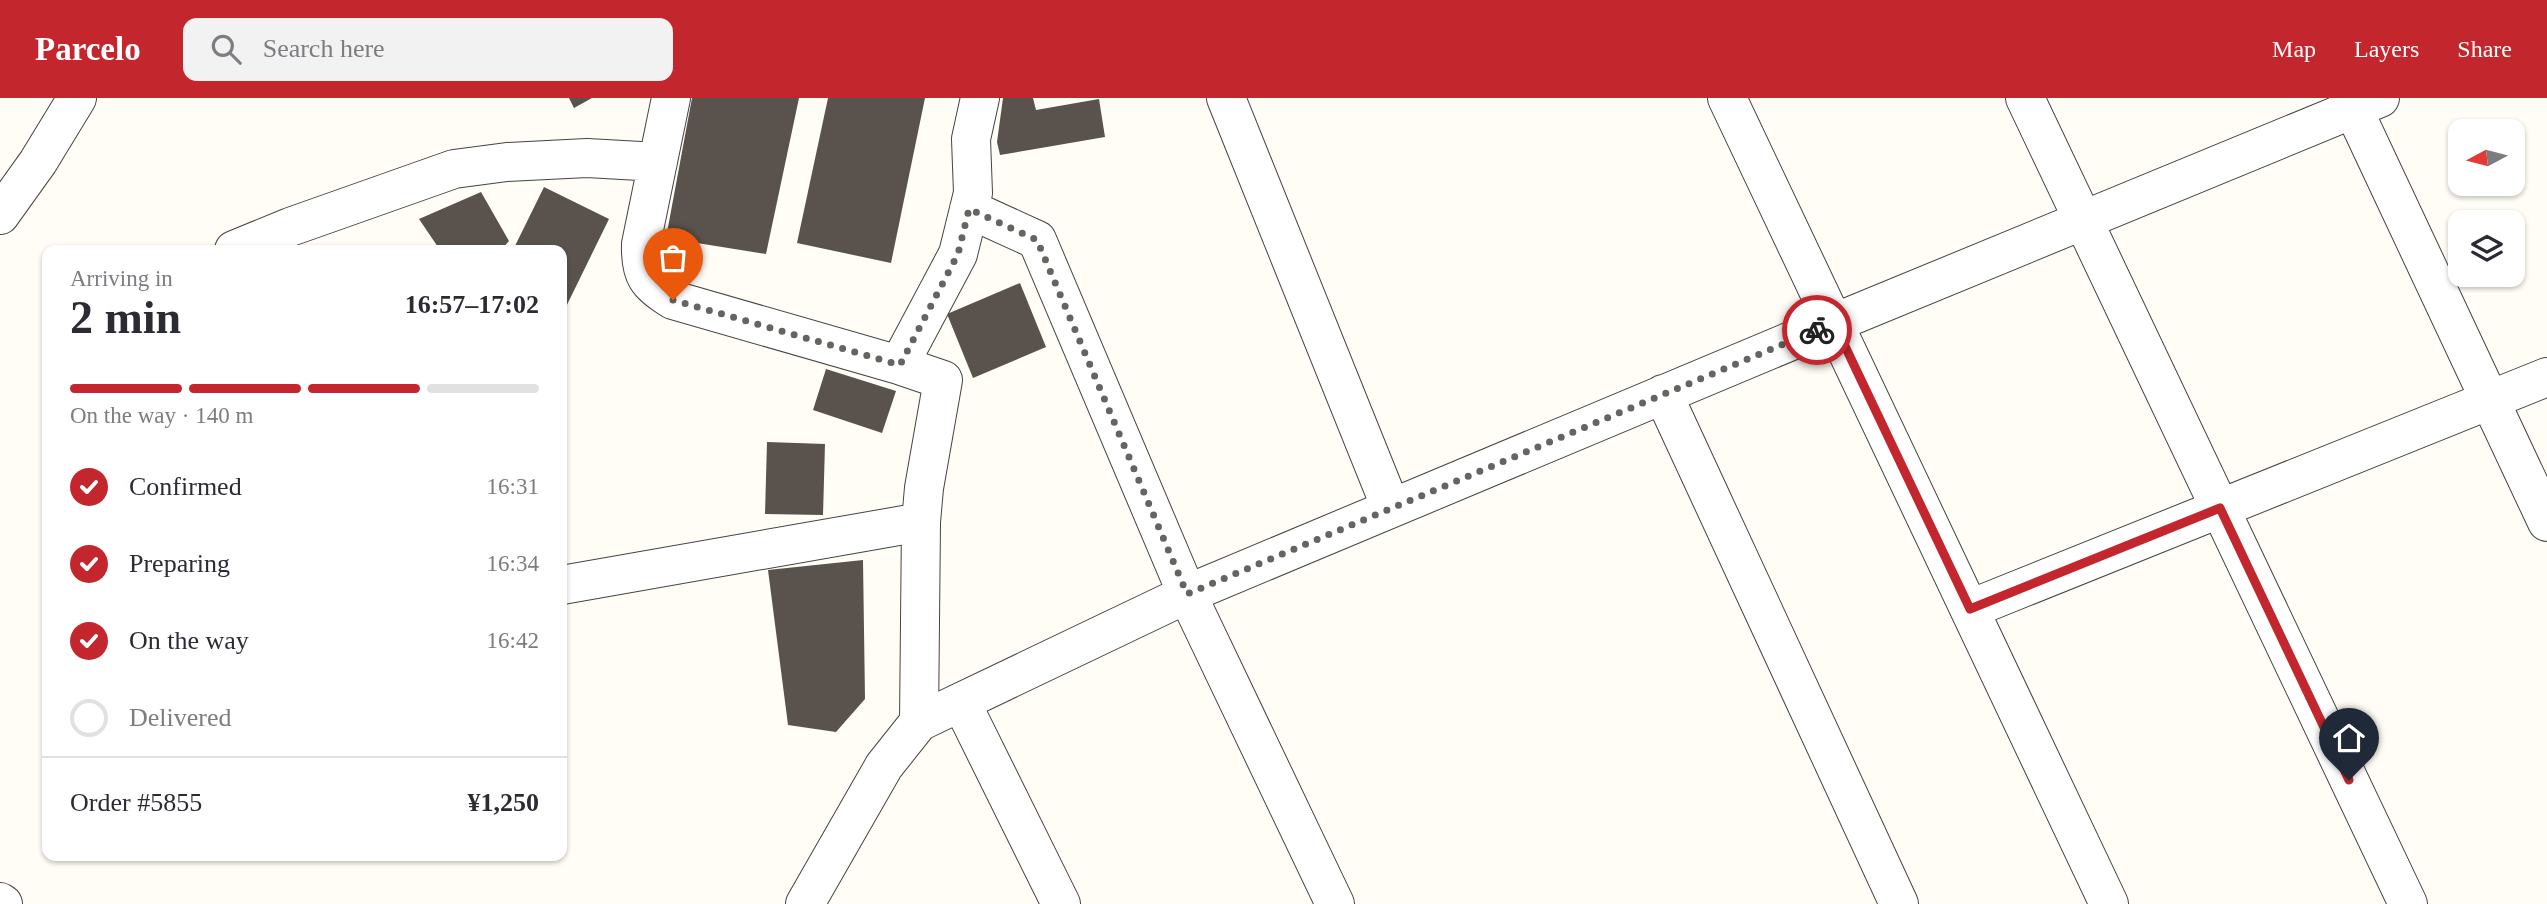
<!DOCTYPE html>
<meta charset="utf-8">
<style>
:root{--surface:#fff;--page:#f2f2f3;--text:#2b2b33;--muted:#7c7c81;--line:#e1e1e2;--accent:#c4262e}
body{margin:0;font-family:"Times New Roman",serif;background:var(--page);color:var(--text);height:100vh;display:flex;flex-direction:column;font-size:26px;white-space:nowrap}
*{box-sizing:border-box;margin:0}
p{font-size:23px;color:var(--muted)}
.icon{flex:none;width:38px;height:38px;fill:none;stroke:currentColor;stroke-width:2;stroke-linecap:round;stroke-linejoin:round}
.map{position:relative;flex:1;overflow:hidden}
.drawer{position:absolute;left:42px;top:147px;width:525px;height:616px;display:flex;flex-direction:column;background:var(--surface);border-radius:14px;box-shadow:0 2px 5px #0004}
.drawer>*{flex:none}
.needle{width:46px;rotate:263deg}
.controls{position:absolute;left:2448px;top:21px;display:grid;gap:14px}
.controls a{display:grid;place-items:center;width:77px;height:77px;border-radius:14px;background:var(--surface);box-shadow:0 2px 5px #0004;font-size:35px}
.pin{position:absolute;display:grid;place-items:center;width:60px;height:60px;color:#fff;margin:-72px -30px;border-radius:50% 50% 50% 0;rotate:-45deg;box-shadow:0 0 7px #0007}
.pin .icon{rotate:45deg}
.courier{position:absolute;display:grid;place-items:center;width:70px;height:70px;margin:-35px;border:5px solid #c4262e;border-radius:50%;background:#fff;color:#222;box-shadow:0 2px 9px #0007}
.headline em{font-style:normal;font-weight:600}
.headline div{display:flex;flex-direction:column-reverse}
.headline{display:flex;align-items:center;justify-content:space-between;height:119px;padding:0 28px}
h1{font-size:46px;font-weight:600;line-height:52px}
.bar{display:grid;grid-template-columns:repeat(4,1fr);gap:10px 7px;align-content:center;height:84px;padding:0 28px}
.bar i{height:9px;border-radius:5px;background:var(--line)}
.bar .current{background:var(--accent)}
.bar p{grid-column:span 4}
.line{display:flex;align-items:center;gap:18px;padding:0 28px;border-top:2px solid var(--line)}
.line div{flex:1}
ol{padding:0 28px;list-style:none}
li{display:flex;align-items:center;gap:21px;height:77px}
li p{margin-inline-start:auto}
li .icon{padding:7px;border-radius:50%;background:var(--accent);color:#fff;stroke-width:4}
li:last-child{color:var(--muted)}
li i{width:38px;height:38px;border:4px solid var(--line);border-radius:50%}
header{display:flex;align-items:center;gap:42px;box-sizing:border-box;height:98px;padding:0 35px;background:var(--accent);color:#fff}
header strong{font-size:33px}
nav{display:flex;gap:38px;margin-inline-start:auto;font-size:24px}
.search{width:490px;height:63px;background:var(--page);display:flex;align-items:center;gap:18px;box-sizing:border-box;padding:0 24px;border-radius:14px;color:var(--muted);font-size:26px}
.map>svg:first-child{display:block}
.building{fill:#5a524d}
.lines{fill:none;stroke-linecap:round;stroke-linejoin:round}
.minor-casing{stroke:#444;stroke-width:40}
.minor{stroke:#fff;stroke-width:38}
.done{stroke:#646461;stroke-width:7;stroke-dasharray:0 12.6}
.route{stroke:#c4262e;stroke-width:9}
</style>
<header>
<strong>Parcelo</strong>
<div class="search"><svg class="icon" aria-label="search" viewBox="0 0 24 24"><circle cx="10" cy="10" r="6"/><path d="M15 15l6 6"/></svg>Search here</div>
<nav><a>Map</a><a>Layers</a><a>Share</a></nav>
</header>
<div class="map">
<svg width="2547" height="806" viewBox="0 0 2547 806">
<rect width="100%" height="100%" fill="#fffdf5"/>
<path class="building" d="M569,0H592L574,10Z
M692,0H799L766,156L666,140Z
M828,0H925L891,165L797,145Z
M1003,0H1033L1036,12L1099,1L1105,39L1000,57L997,44Z
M544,89L609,121L562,217V152H513Z
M481,94L509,143L501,152H440L419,121Z
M1020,185L1046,249L973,280L947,216Z
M826,271L896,293L882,335L813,312Z
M767,344L825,346L823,417L765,416Z
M863,462L865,601L836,634L788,627L768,472Z"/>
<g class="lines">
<defs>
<path id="minor" d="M671,0L641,146C640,177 647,186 673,202L899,267L943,282L924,390L921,424L919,624
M1226,0L1391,410
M1727,0L2109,806
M2025,0L2408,806
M2348,0L2547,424
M969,111L1037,142L1187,496L1335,806
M0,117L38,64L77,0
M234,152L290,129L454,71L507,64L587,60L658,64
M899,267L958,156L973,95L971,41L980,0
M1663,296L1899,806
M562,487L921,424
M1970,511L2547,279
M961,604L1061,806
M0,804L3,806
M805,806L884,668L919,624L1187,496L1834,225L2380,0"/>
</defs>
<use href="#minor" class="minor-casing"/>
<use href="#minor" class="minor"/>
</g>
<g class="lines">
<path class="done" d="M673,202L900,267L958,156L969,111L1037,142L1187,496L1817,232"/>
<path class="route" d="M1817,232L1834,225L1970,511L2220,410L2349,682"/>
</g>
</svg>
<div class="controls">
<a><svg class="needle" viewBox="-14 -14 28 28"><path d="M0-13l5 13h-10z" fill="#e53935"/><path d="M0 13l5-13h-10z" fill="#7c7c81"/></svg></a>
<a><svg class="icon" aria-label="layers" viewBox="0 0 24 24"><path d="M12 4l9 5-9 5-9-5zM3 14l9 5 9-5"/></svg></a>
</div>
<div class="pin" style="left:673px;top:202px;background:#ea580c"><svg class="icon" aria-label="bag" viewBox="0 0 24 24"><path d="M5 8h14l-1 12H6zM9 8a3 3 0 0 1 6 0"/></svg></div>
<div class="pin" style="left:2349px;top:682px;background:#1f2937"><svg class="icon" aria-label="home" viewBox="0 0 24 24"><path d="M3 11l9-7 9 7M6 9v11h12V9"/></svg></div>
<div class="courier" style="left:1817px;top:232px"><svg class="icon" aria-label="bike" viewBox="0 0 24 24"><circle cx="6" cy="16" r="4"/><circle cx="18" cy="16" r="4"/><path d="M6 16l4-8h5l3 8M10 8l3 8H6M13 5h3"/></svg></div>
<section class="drawer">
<div class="headline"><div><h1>2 min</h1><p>Arriving in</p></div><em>16:57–17:02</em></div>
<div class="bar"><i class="current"></i><i class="current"></i><i class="current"></i><i></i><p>On the way · 140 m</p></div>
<ol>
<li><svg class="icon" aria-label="check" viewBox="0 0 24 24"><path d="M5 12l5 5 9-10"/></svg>Confirmed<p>16:31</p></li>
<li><svg class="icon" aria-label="check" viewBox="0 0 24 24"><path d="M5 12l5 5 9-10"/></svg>Preparing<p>16:34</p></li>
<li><svg class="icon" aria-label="check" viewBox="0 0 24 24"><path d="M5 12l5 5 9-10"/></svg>On the way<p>16:42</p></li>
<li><i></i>Delivered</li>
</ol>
<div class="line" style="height:91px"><div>Order #5855</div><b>¥1,250</b></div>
</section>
</div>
